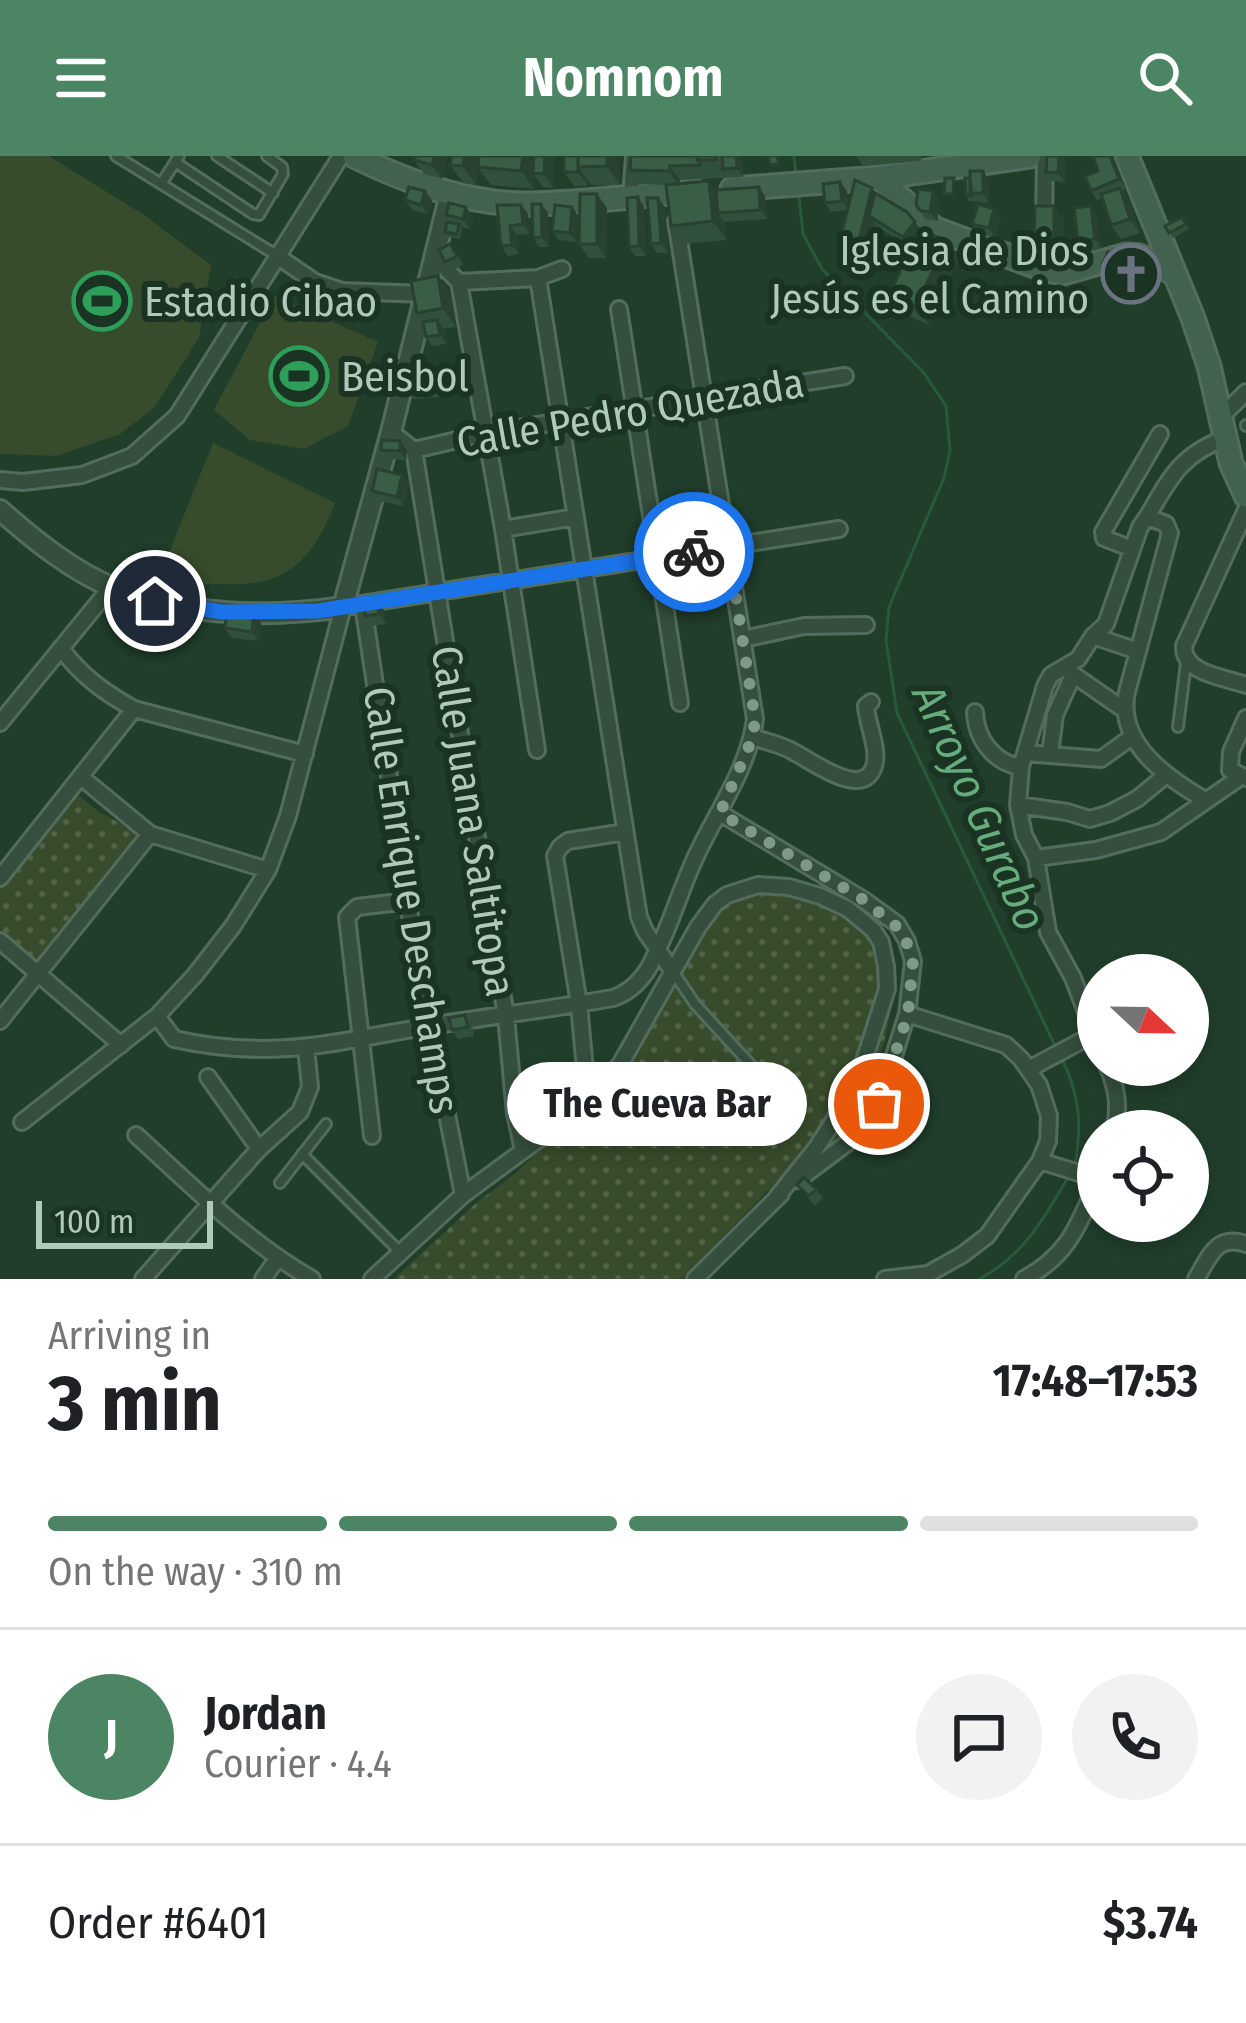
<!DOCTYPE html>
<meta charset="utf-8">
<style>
:root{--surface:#fff;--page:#f2f2f2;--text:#202124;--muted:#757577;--line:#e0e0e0;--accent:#4b8563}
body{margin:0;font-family:"Fira Sans Condensed",sans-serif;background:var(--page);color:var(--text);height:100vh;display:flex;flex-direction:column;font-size:45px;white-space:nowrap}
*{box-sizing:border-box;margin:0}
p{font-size:39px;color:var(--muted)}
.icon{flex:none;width:66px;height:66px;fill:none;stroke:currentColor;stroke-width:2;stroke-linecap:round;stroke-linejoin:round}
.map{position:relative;height:1123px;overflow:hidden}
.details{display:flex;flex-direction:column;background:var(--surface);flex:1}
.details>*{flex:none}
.needle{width:78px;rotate:112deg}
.tools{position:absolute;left:1077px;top:798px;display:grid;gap:24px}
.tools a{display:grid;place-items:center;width:132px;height:132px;border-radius:50%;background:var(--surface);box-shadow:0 6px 18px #0003;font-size:60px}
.scale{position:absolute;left:36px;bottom:30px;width:177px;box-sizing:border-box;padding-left:12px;border:6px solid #b0caba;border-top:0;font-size:33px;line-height:42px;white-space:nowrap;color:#b0caba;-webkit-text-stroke:9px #1a3323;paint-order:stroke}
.pin{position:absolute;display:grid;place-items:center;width:102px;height:102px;color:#fff;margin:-51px;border:6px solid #fff;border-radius:50%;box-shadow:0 3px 12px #0007}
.courier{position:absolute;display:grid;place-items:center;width:120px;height:120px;margin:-60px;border:9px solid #1a73e8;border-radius:50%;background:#fff;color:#222;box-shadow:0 3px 15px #0007}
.bubble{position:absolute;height:84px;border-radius:42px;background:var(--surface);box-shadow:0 6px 18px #0003;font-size:39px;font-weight:700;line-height:84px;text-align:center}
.head em{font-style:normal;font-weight:700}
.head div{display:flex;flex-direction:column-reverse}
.head{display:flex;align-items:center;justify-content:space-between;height:204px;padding:0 48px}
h1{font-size:78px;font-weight:700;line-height:90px}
.bar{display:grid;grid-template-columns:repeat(4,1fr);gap:18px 12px;align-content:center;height:144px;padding:0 48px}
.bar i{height:15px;border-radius:9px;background:var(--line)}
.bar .active{background:var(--accent)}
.bar p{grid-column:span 4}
.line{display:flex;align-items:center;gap:30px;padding:0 48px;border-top:3px solid var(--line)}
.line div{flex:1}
.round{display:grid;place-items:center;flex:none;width:126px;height:126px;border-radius:63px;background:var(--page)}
header{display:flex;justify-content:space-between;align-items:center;height:156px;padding:0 48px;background:var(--accent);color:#fff;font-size:54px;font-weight:700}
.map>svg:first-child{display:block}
.green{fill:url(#green-dots)}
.pitch{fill:#374c2c}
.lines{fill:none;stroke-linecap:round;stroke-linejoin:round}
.stream{stroke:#285a39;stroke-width:3}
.service-casing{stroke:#536c5c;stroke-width:14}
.minor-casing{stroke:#536c5c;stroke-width:20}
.tertiary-casing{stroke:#536c5c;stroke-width:24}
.secondary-casing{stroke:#536c5c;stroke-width:27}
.service{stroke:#354e3e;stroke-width:8}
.minor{stroke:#354e3e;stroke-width:14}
.tertiary{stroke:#354e3e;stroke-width:18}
.secondary{stroke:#42614e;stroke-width:21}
.wall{fill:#31503b}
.shaded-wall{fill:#284130}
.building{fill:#395d45;stroke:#284130;stroke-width:3}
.done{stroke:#7e9988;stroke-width:12;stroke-dasharray:0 21.6}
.route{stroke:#1a73e8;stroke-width:15}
.labels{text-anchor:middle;stroke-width:12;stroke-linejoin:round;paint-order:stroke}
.poi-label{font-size:42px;fill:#b0caba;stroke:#1a3323;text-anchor:start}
.street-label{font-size:42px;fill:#b0caba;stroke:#1a3323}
.water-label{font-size:45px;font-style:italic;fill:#66ac7d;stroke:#1a3323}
</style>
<header><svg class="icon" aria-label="menu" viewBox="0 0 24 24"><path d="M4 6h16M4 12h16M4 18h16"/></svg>Nomnom<svg class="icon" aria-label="search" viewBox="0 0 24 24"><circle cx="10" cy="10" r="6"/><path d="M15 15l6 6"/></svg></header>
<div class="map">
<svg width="1246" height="1123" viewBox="0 0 1246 1123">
<defs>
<pattern id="green-dots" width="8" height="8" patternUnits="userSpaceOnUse" patternTransform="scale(3)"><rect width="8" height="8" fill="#374c2c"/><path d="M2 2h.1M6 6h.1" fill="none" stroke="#516448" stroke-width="1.8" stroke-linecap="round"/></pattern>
</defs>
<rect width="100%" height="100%" fill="#213e2b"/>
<path class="green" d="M73,635L99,656L140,678L37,806L0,773V726Z
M763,735L820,740L881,786L884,799L897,822L885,884L862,953L840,983L792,1010L682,1123H394L476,1047L516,1017L603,931L722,742Z"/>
<path class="pitch" d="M0,0H49L144,59L211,109L199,182L154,252L120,278L56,300L0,298Z
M274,140L378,186L348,270L304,293L250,284L214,254Z
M213,287L335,347C313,403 288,431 225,428C216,428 205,429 197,427C186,424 174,414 164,409Z"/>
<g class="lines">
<path class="stream" d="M794,0L796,19
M799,40L803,78L822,113L924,217L946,250L950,294L944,322L889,451L886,484L897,557L1057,894
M1062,903C1080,940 1082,969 1075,1009
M979,1123C1024,1100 1046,1059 1070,1018"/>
<defs>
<path id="service" d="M116,0L276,99
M217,0L273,37
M175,6L253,58L259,59L283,18L282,11L267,0
M161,28L179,0
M1246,270V269
M1178,571L1186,507
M674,817L695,848L792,954
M302,998L400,1096
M280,1027L326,968"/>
<path id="minor" d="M631,41L634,0
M1044,67L1045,0
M277,100L315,126L342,135L425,138
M435,102L459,126L538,122L562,113
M538,122L639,761L645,775L673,816
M459,126L503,373L537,594
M619,153L680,547
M1221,261L1246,236
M391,276L414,294L506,860L515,958L523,994
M414,294L487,277L845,220
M0,324L23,326L82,319L132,300L177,260L341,0
M1246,354L1184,490C1183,518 1224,521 1246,529
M1147,361C1170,322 1181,298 1226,282
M503,373L576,361
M1132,393L1104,382L1103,376L1160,278
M363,449L418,812L463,1039
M1093,480L1138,495
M743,483L804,470L866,469
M61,492C80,519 105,537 134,553L305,598
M1068,515L1123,553
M975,556C976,583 994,607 1021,611
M1246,562L1231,596L1230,614L1246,622
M0,567L111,431
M753,581C764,585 777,588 788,593C805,600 857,642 872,615C882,598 867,569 866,550L871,546
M1025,597L1101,603L1133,580
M1050,599L1055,559L1073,519
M81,621L150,678L268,714
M1018,649L1067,656L1090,663L1110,657L1137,643L1165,620
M720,657L864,744L897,768L907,785L913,805L907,858L879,948L871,963L862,976L798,1024
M1036,702L1096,694L1161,676L1242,620
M0,722L134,553
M0,785L121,889
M157,860L174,883C273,905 335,886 430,870C491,860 552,853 613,842C628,837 639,827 648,813C670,775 680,731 700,692C720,651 749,609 755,563L676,65
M0,865L150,678
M1098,887L1073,822L1048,776L1036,702L1024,679L1018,649L1021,611L1045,530L1051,519L1078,503L1093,480L1106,468L1140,371L1147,361L1166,368L1170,377L1127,536C1116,587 1167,622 1205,644
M1107,909C1117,932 1120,951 1114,975
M1029,913L1094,878
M208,921L259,993
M588,947L579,848L555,700L560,691L568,685L625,676
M22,966L157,860L195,819L233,770L268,714L288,660L343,451L839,373
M136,979C192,1030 246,1085 312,1123
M372,980L347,761L357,751L408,745
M1040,1005L1098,1023
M143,1123L259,993L300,956L310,931L306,892
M263,1123L277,1103
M372,1123L463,1039L588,947L621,907L698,771L715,748L727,739L758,729L789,731L820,740L848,753L873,774L881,786L886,810L887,833L856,930L817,991L777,1041
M695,1123L781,1038
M885,1123L928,1118L962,1099L987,1080L1040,1005L1048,985L1049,960L1039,929L1021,903L1006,889L907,858
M1024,1123C1070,1098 1078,1069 1098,1024
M1196,1123C1210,1100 1216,1078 1246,1088"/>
<path id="tertiary" d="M0,354C33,383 73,416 114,432C185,460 268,462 343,451L391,276L450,38"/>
<path id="secondary" d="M354,0C407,26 466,48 526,48C582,48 639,39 695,35
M1127,0L1193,162L1209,210L1231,307L1246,340
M878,22L935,73L1043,113L1063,117L1126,99L1139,100L1157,107L1174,118
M732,33L878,22L1030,0"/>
</defs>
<use href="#service" class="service-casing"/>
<use href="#minor" class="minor-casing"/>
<use href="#tertiary" class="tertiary-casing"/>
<use href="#secondary" class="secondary-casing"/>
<use href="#service" class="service"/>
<use href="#minor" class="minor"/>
<use href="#tertiary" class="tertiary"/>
<use href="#secondary" class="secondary"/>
</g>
<path class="wall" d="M448,0L442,23L424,18L414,4Z
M452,0H555L553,32L543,31L535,21L534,33L491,29L478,12L476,29L463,27L450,9Z
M564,0H620V29H591L588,24V30H574L564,16Z
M631,0H742L743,21L680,24L679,28L716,34L759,31L765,40L767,63L724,66L726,84L684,88L671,70L669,29L640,28L630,14Z
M856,0H921V5L863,10Z
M1113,0L1126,33L1122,34L1130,46L1140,77L1121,83L1111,69L1102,42L1097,44L1091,35L1098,15Z
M1066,1L1065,26L1052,25L1046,16Z
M983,15L989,24V47L969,45L966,40L970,22Z
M840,26L847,35L848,50L875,37L959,103L929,169L911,161L898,142L899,140L893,131L914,85L909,91L876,70L867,106L849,102L839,88L847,54L831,56L825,47Z
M933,35L940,45L937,65L925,63L919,54Z
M638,41L644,51L646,100H635L629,91Z
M405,44H432L428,58L412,54Z
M541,48L548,57L549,91H539L533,82Z
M521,49L528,58L530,78L517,79L519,98L508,100L501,90Z
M1054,50L1064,64V101H1044L1034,87Z
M466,51L473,61L470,73L461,71L462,73L460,83L448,81L445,76L451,66L446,59Z
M572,51L579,61L576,86L559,84L552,75Z
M665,51L668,97H657L651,88Z
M607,52L606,102H589L579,88Z
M994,53L1001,62L995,82L979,77L972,68Z
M1097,60L1101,93L1085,95L1078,85Z
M1182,61L1189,73L1173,82L1165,70Z
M457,97L463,109L451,115L445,106Z
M1103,107L1146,111L1153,120L1142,130L1110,116Z
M438,120L451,139L456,171L444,173L446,188L432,190L426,181L423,166L417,157Z
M438,225L439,241L413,243L406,234Z
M400,285L407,295L406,304L388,303L381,294Z
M402,319L409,328L404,350L378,345L372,335Z
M384,454L386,468L371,470L365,460Z
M261,467L259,485L232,482L225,472Z
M465,859L472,868L474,880L458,883L452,874Z
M797,1029L816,1033L823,1042L815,1050Z"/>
<path class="shaded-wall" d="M434,0H448L442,23L432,9Z
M464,0H480L476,29L463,10Z
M523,0H537L533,17L535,21L534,33L521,15Z
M545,0H555L553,32L544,18Z
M578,0V11L588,24V30L578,16Z
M607,0H620V29L607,10Z
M736,0H742L743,21L737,12Z
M1059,0L1066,1L1065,26L1058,17Z
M1110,0H1113L1126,33L1119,23Z
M670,10L680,24L679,29L669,15Z
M983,15L989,24V47L983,37Z
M709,25L722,43L718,57L724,66L726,84L713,65Z
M840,26L847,35L849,54L842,45Z
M759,31L765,40L767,63L760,54Z
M872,32L881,46L869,60L876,70L867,106L857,92Z
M1120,32L1130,46L1140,77L1130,63Z
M425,35L432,44L428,58L421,49Z
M933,35L940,45L937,65L930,56Z
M597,38L607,52L606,102L597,88Z
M638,41L644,51L646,100L639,90Z
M658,42L665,51L668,97L661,87Z
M541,48L548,57L549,91L542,81Z
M521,49L528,58L530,78L523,68Z
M1054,50L1064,64V101L1054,87Z
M1091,50L1097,60L1101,93L1095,83Z
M466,51L473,61L470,73L463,63Z
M572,51L579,61L576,86L570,77Z
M994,53L1001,62L995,82L989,72Z
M915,66L922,75L909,91L903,81Z
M510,70L517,79L519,98L512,89Z
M946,85L959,103L929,169L916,151Z
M438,120L451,139L456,171L443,152Z
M437,164L444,173L446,188L440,179Z
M432,216L438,225L439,241L433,231Z
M400,285L407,295L406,304L400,295Z
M402,319L409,328L404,350L397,341Z
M377,444L384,454L386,468L379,458Z
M254,457L261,467L259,485L252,476Z"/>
<path class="building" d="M415,0H434L432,9L414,4Z
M452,0H464L463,10L450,9Z
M479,0H523L521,15L478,11Z
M534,0H545L544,18L533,17Z
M564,0H578V16H564Z
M578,0H607V10L578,11Z
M631,0H697L700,9L670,10L669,15L630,14Z
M697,0H716V4H697Z
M722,0H736L737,12L723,13Z
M768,0H777L779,8L770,9Z
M1047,0H1059L1058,17L1046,16Z
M1093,0H1110L1119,23L1091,35L1085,20L1098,15Z
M970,15H983V37H970Z
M945,22H954L953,38H944Z
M965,22H970L972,40H966Z
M855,24L872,32L857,92L839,88Z
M709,25L713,65L671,70L666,29Z
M840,26L842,45L825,47L823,28Z
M409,31L425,35L421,49L405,44Z
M759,31L760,54L718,57L716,34Z
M1120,32L1130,63L1111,69L1101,38Z
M918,33L933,35L930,56L919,54L916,48Z
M875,37L907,56L915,66L903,81L869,60Z
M580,38H597V88H579Z
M638,41L639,90L629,91L627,42Z
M647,42H658L661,87L651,88Z
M449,47L466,51L463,63L446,59Z
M532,48H541L542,81L533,82Z
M978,48L994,53L989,72L972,68Z
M497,49H521L523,68L510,70L512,89L501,90Z
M555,49L572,51L570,77L552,75Z
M1035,50H1054V87H1034Z
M1091,50L1095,83L1078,85L1074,52Z
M1182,61L1186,68L1169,77L1165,70Z
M447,66L459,68L457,78L445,76Z
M919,73L946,85L916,151L898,142L901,135L893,131Z
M450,88L457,100L445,106L439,94Z
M1108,96L1146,111L1136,121L1103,107Z
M438,120L443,152L417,157L411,125Z
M437,164L440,179L426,181L423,166Z
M432,216L433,231L406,234L405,218Z
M382,284L400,285V295L381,294Z
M377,313L402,319L397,341L372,335Z
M377,444L379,458L365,460L363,446Z
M227,454L254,457L252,476L225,472Z
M465,859L468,871L452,874L449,862Z
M887,938L899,942L895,951L884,947Z
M804,1021L816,1033L809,1040L797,1029Z"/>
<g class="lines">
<path class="done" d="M694,396L728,391L755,563L753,581L720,657L864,744L903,776L913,805L908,858L879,948"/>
<path class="route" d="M155,445L222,456L318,455L694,396"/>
</g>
<defs>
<symbol id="church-ring" viewBox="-11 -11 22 22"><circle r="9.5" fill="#1a3323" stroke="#6b7280" stroke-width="1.5"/><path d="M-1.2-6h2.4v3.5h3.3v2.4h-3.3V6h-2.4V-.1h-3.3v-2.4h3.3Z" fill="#6b7280"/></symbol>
<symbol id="stadium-ring" viewBox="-11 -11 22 22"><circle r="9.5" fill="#1a3323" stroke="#2e9e5b" stroke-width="1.5"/><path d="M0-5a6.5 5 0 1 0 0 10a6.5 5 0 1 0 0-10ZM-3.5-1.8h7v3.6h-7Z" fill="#2e9e5b"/></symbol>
</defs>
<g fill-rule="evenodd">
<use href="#church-ring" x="1098" y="85" width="66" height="66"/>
<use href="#stadium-ring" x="69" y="112" width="66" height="66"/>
<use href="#stadium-ring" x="266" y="187" width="66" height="66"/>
</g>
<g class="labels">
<g class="poi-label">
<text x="1089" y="109" text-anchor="end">Iglesia de Dios<tspan x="1089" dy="48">Jesús es el Camino</tspan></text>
<text x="144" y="160">Estadio Cibao</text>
<text x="341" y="235">Beisbol</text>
</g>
<g class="street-label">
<text transform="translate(630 256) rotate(-10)" y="15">Calle Pedro Quezada</text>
<text transform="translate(474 665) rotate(81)" y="15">Calle Juana Saltitopa</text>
<text transform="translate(412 744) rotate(81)" y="15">Calle Enrique Deschamps</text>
</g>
<g class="water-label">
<text transform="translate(980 651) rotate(66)" y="16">Arroyo Gurabo</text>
</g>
</g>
</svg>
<div class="tools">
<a><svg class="needle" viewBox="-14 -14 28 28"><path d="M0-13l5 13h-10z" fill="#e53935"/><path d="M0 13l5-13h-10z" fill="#757577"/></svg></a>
<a><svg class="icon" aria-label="locate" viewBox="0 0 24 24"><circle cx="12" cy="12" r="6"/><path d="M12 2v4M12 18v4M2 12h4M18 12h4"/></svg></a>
</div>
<div class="scale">100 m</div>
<div class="pin" style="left:879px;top:948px;background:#ea580c"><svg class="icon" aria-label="bag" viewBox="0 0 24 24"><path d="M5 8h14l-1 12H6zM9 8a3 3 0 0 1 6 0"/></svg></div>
<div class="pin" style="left:155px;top:445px;background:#1f2937"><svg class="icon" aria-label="home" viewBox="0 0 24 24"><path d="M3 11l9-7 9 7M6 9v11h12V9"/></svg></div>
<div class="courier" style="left:694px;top:396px"><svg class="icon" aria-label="bike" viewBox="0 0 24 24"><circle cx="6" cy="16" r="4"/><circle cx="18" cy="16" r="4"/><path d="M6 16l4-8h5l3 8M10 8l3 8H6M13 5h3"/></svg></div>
<div class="bubble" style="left:507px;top:906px;width:300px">The Cueva Bar</div>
</div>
<section class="details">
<div class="head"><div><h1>3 min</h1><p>Arriving in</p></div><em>17:48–17:53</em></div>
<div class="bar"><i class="active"></i><i class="active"></i><i class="active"></i><i></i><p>On the way · 310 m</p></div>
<div class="line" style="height:216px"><b class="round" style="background:var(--accent);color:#fff">J</b><div><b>Jordan</b><p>Courier · 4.4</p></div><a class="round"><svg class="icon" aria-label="chat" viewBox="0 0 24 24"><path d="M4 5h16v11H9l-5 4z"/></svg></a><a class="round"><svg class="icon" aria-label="phone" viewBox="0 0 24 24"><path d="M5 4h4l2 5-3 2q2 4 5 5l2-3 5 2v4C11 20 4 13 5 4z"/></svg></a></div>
<div class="line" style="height:156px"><div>Order #6401</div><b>$3.74</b></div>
</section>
